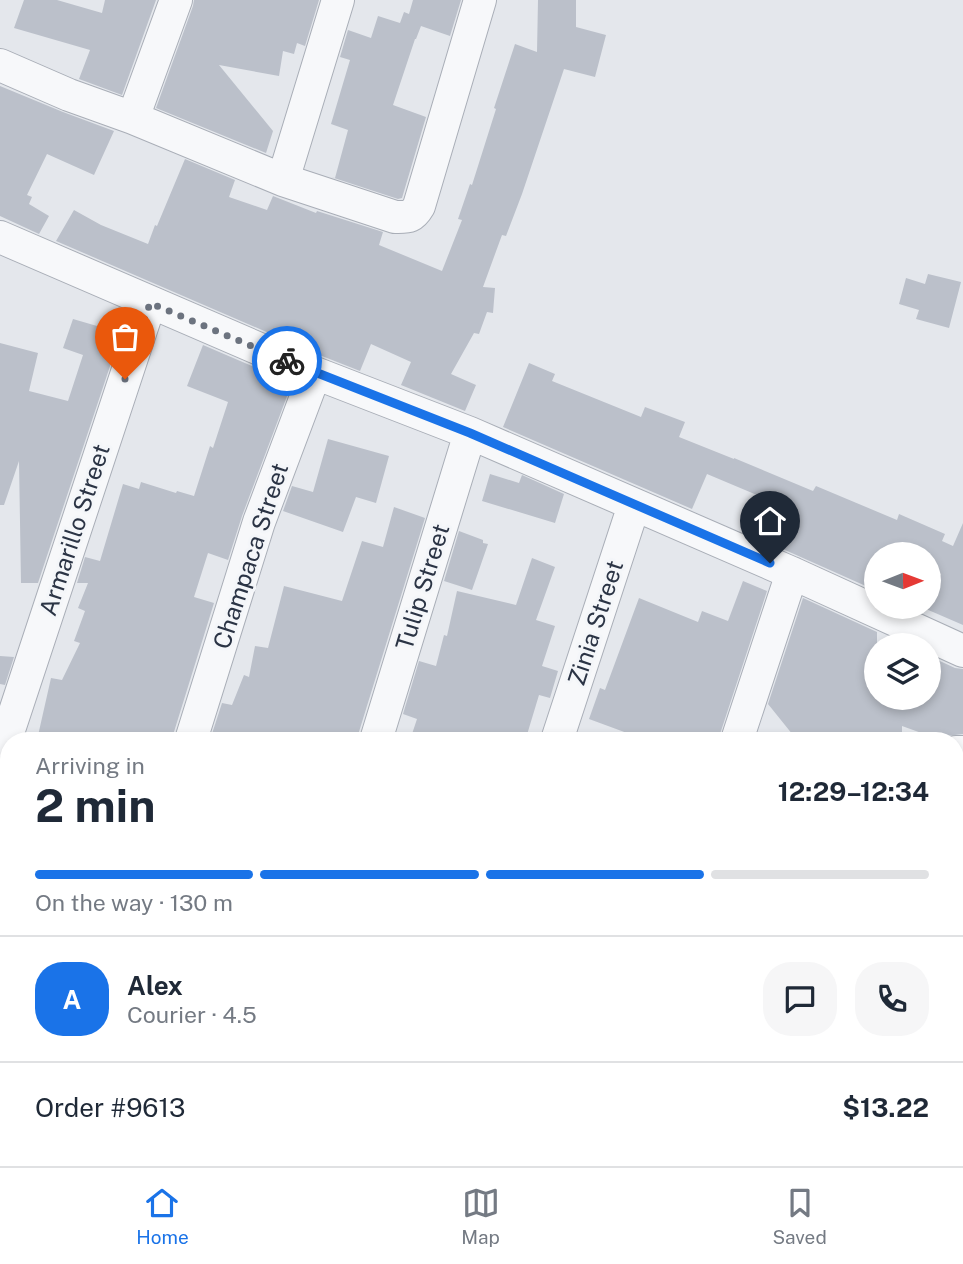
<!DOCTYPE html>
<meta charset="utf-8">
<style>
:root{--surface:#fff;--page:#f6f6f7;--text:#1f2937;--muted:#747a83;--line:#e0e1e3;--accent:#1a73e8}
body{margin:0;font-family:"Public Sans",sans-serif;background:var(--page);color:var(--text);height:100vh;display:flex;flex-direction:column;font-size:26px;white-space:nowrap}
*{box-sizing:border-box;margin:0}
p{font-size:23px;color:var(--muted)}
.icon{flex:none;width:38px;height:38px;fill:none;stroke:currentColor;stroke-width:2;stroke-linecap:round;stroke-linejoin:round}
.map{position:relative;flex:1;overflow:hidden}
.side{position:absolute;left:0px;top:732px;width:964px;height:436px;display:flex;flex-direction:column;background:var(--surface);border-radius:28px 28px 0 0;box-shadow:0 4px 10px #0003}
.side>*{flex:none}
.needle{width:46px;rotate:89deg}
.fabs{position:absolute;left:864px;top:542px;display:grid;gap:14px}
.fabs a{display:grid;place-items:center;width:77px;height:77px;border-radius:50%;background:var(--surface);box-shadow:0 4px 10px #0003;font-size:35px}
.pin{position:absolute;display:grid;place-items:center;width:60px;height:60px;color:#fff;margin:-72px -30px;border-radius:50% 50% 50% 0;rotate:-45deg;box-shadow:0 0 7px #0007}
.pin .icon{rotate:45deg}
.courier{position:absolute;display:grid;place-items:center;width:70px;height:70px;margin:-35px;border:5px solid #1a73e8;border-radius:50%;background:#fff;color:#222;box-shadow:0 2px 9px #0007}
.headline em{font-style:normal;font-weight:700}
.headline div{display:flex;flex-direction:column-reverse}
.headline{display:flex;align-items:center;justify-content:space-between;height:119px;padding:0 35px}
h1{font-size:46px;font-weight:700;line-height:52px}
.bar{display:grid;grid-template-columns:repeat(4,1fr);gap:10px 7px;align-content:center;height:84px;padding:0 35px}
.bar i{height:9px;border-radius:5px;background:var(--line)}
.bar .current{background:var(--accent)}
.bar p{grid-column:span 4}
.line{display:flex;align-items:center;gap:18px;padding:0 35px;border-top:2px solid var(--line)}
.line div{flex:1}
.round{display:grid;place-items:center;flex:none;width:74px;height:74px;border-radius:28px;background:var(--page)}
.dock{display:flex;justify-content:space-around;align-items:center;height:98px;border-top:2px solid var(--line);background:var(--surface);font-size:19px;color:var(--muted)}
.dock a{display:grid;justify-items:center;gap:4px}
.dock .current{color:var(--accent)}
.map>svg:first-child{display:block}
.building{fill:#bbc0ca}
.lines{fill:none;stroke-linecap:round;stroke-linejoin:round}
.minor-casing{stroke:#a9aeb7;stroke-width:34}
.minor{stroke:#f7f8fa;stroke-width:32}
.done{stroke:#6c737f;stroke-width:7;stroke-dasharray:0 12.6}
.route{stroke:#1a73e8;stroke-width:9}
.labels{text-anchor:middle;stroke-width:6;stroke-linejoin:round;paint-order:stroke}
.street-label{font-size:24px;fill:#2b3445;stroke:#f4f6f9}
</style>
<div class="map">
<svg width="963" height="1166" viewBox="0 0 963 1166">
<rect width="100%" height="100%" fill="#e4e7ec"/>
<path class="building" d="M24,0H57L102,13L105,0H156L122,95L79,79L90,50L14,28Z
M194,0H319L305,46L297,43L294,54L283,51L279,76L219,65L273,131L266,153L156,108L193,6Z
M413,0H461L450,36L421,26L416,39H415L393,105L426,117L402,198L398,199L331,177L335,178L348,130L331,124L350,60L340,57L348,30L371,38L378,16L400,23L404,12L409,14Z
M538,0H576V27L606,35L595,77L564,69L522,194L506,236L502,235L483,287L495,288L493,313L487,312L479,334L474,333L451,374L476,385L465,411L401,385L411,362L371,344L360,371L322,356L56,241L74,210L101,225L148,244L155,225L157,226L185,159L235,180L229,197L267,210L273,196L316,213L317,211L383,232L379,245L442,271L462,220L458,219L470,184L472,185L496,109L494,108L515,44L537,52Z
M0,86L63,112L114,131L94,175L47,154L27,195L32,197L29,204L49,216L39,234L0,216Z
M928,274L961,282L949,328L916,319L919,310L899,304L906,278L925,284Z
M73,319L121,333L38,583H21L19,461L4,505H0V343L38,353L29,391L68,401L83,355L63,348Z
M203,345L292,383L242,516L228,560L208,553L194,597L214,603L173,735V740H37L51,678L62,680L80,643L74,641L85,611L78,608L88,583H77L85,557L100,561L123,484L139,489L141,482L176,493L177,491L194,496L210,446L213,448L228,402L187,386Z
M529,363L555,374L552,381L641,417L645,407L685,422L679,437L734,459V458L813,491L816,486L897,520L899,514L945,534L942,541L953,546L963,523V625L926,609V607H929V601L941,574L929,569V555H877V591L749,534L764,498L707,474L692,509L503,427Z
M328,439L389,456L376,503L356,497L343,532L283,511L292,486L313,492Z
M490,474L519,483L522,475L564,494L555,523L482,501Z
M394,507L425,518L358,735V740H210L222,703L232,705L244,675L249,677L255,646L268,648L284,586L342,601L362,541L383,547Z
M459,531L483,540V543L488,544L472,590L444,581Z
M532,558L555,567L536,620L555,626L542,666L558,671L550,698L539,695L526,738L504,732L500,740H495L477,734L474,740H410L417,719L403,714L419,661L436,666L444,635L447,636L457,591L516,605Z
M743,581L767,591L720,734L719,740H646L589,719L600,688L605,690L639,598L698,622L702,611L728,621Z
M803,598L877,632V699L929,700V656L955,668L963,669V734L947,736L941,740L902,726V740H797L768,704Z
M0,656L14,657L5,685L0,684Z"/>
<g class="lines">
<defs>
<path id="minor" d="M0,65L69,95L133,118L283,180L395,217C408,217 412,218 419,206L480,0
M133,118L176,0
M283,180L338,0
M0,237L315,373L470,433L792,573L963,651
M191,740L259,522L315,373
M376,740L470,433
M557,740L634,505
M737,740L792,573
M956,752H963
M0,757L150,303
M0,842L9,845
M946,1158L963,1164
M48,1166L50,1158
M231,1166L234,1158
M413,1166L416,1158
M597,1166L599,1158
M775,1166L777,1158"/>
</defs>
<use href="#minor" class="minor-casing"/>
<use href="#minor" class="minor"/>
</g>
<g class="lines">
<path class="done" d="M125,379L150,303L287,361"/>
<path class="route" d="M287,361L470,433L770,563"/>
</g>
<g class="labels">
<g class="street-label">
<text transform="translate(75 530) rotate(-72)" y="8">Armarillo Street</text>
<text transform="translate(251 556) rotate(-72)" y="8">Champaca Street</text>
<text transform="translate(423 587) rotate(-73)" y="8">Tulip Street</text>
<text transform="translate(596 623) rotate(-72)" y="8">Zinia Street</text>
</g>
</g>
</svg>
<div class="fabs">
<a><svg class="needle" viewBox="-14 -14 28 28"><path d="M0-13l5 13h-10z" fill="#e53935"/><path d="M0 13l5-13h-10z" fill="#747a83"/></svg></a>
<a><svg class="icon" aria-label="layers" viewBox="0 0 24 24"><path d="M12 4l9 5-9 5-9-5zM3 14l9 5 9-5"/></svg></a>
</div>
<div class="pin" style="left:125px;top:379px;background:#ea580c"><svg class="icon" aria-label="bag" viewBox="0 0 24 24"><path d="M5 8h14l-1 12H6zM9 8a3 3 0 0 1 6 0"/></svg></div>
<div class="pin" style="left:770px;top:563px;background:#1f2937"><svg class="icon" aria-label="home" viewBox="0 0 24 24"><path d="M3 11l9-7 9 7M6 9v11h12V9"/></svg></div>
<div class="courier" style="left:287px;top:361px"><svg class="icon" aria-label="bike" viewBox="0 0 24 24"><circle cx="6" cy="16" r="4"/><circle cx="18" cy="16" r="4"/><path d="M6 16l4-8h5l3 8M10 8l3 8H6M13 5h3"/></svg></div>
<section class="side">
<div class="headline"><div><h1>2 min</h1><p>Arriving in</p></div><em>12:29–12:34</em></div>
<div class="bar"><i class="current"></i><i class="current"></i><i class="current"></i><i></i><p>On the way · 130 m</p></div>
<div class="line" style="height:126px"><b class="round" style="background:var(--accent);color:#fff">A</b><div><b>Alex</b><p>Courier · 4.5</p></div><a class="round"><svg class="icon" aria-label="chat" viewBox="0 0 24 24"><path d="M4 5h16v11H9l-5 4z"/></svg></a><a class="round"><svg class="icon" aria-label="phone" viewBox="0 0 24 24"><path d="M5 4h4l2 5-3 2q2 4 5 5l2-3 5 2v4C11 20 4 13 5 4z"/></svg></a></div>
<div class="line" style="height:91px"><div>Order #9613</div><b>$13.22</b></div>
</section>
</div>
<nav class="dock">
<a class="current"><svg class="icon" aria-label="home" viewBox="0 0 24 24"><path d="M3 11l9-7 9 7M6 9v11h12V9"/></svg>Home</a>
<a><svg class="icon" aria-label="map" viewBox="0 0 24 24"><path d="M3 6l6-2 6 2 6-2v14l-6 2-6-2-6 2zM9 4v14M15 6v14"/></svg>Map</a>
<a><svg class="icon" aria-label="saved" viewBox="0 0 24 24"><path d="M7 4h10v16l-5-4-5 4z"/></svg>Saved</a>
</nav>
